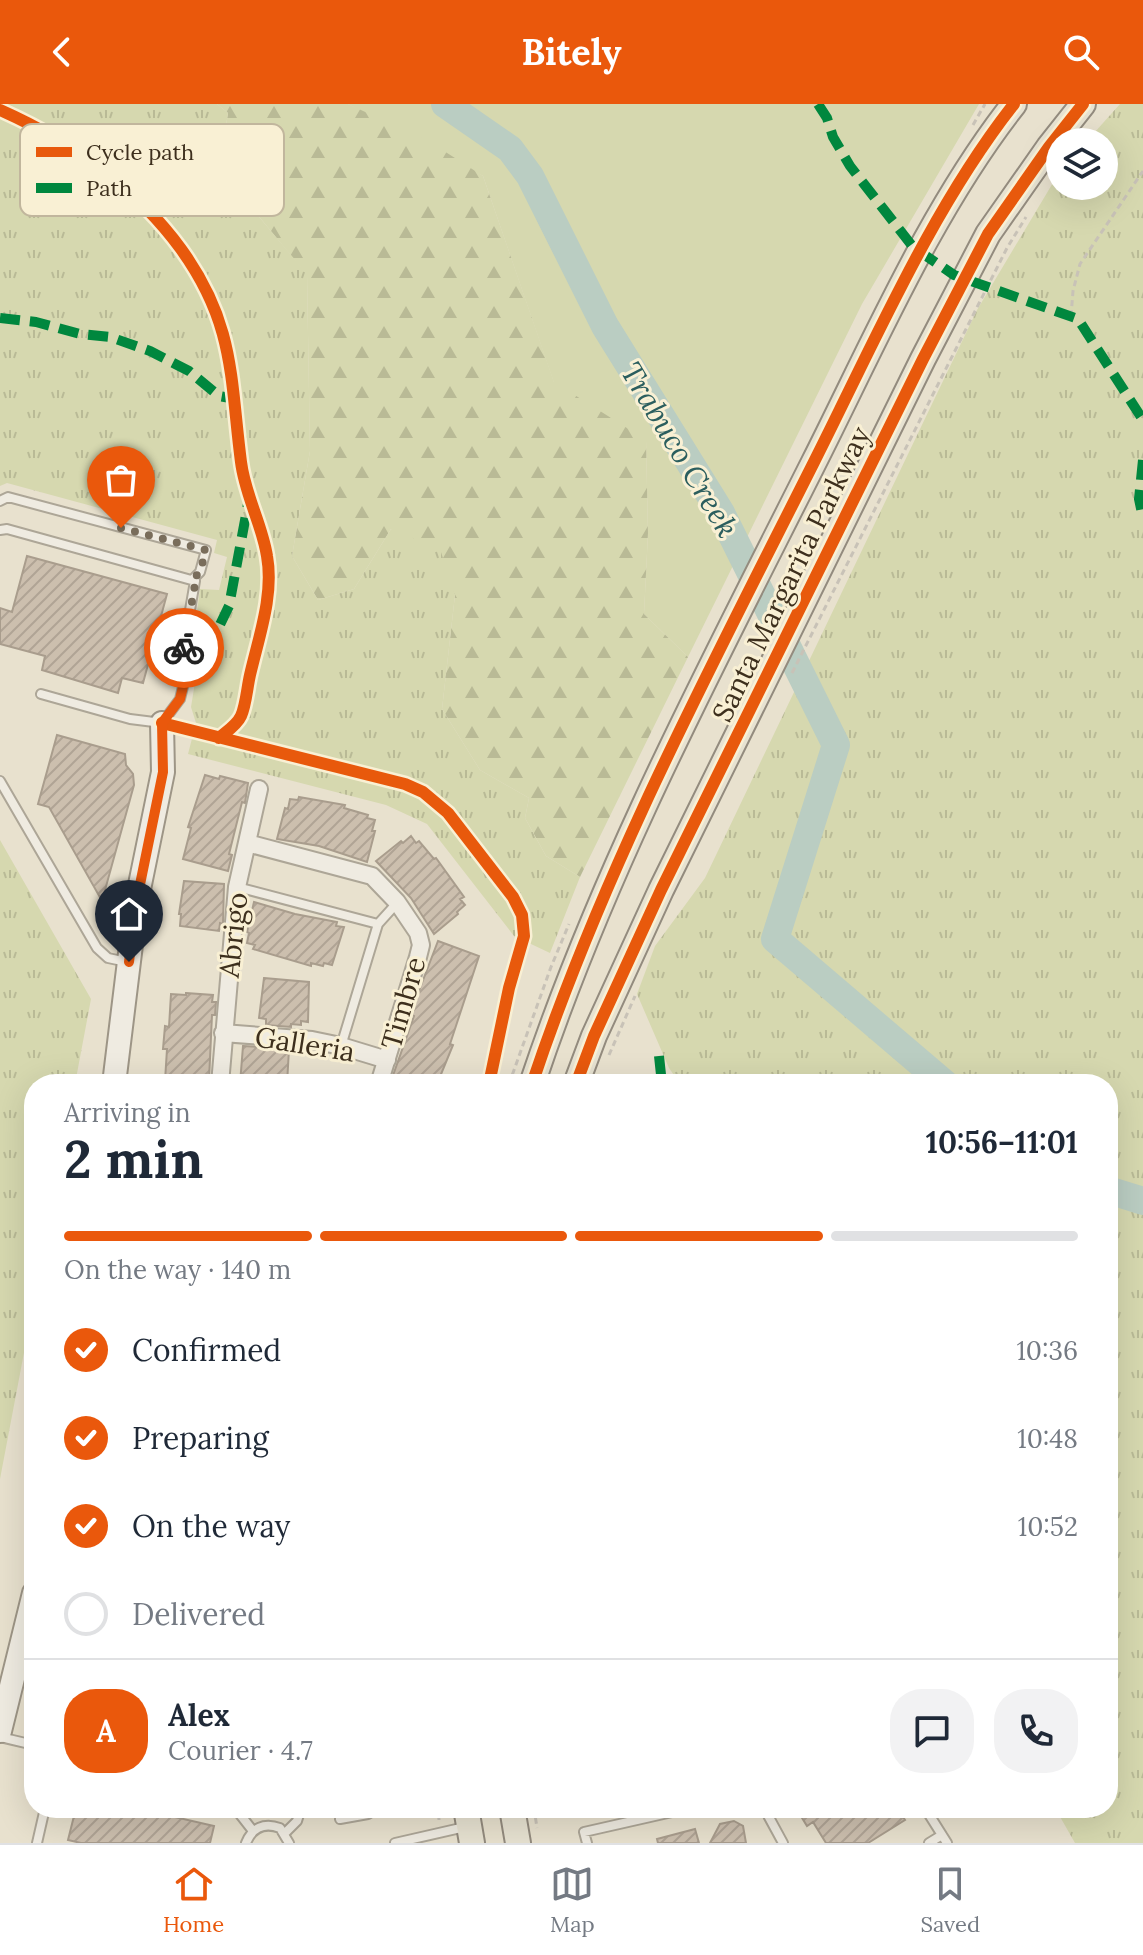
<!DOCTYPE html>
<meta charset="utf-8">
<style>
:root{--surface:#fff;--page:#f2f2f3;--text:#1f2937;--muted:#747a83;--line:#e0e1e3;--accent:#ea580c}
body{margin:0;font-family:Lora,serif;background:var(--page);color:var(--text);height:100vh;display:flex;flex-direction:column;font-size:30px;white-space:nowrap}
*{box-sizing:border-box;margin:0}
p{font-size:26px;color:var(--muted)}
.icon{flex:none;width:44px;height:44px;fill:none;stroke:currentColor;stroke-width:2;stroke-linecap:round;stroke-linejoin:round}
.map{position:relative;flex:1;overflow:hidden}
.panel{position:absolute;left:24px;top:970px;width:1094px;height:744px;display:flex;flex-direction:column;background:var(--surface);border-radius:32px;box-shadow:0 8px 32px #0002}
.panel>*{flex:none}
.controls{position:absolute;left:1046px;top:24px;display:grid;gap:16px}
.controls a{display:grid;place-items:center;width:72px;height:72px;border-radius:50%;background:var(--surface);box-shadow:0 8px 32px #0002;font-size:40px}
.pin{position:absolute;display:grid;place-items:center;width:68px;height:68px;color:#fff;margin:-82px -34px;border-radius:50% 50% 50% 0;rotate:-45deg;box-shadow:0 0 8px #0007}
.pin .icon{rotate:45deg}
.courier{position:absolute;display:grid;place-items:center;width:80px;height:80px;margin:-40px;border:6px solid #ea580c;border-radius:50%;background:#fff;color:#222;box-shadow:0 2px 10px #0007}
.headline em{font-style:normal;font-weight:700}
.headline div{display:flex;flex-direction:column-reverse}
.headline{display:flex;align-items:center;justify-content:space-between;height:136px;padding:0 40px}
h1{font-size:52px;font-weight:700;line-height:60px}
.bar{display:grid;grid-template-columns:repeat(4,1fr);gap:12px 8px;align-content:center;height:96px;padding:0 40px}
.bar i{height:10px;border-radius:6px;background:var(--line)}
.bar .active{background:var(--accent)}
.bar p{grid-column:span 4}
.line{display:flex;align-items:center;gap:20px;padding:0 40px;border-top:2px solid var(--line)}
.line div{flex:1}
.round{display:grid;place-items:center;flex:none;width:84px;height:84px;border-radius:32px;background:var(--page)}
ol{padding:0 40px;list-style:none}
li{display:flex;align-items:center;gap:24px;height:88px}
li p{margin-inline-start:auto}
li .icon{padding:8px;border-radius:50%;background:var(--accent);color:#fff;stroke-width:4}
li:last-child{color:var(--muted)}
li i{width:44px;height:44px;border:4px solid var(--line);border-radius:50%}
header{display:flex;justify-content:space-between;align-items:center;height:104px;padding:0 40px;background:var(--accent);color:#fff;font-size:36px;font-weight:700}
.dock{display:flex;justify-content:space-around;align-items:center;height:112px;border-top:2px solid var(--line);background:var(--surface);font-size:22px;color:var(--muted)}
.dock a{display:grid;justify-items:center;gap:4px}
.dock .active{color:var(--accent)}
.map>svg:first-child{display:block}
.grass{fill:#d6d8af}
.forest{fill:url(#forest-firs)}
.park{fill:url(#park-tufts)}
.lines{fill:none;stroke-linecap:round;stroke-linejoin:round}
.river{stroke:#bacdc2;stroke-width:28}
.building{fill:url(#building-hatch);stroke:#a99d8d;stroke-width:2}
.lane-casing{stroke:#ada697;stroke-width:12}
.street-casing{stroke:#ada697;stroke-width:20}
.secondary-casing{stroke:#9d9586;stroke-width:26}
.primary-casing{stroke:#938b7e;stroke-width:28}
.path{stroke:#c8c2b7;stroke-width:3;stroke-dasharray:6 4;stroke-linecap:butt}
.lane{stroke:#efebe1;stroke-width:8}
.street{stroke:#efebe1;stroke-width:16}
.secondary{stroke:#efebe1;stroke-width:22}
.primary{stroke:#e7e2d1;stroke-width:24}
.quiet{stroke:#00873e;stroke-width:10;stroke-dasharray:20 10;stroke-linecap:butt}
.cycleway-casing{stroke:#f9f0d4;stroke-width:17}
.cycleway{stroke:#e8590c;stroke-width:12}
.done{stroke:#796d5b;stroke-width:8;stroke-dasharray:0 14.4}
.route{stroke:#ea580c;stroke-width:10}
.labels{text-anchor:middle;stroke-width:6;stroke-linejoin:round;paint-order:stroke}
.street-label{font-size:28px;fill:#3d2f1d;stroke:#f9f0d4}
.water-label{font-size:30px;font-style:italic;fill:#2b5e5e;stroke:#f9f0d4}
.key{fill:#f9f0d4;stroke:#c1b69d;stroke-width:2}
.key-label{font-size:22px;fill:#3d2f1d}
</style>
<header><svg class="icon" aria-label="back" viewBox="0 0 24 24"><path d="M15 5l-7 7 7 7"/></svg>Bitely<svg class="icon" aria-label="search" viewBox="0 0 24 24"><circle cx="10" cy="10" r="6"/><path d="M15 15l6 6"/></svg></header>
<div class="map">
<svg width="1143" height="1739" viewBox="0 0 1143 1739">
<defs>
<pattern id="forest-firs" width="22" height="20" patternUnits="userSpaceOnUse" patternTransform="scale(2)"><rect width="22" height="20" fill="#d6d8af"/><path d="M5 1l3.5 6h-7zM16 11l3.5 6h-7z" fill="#b9ba96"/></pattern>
<pattern id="park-tufts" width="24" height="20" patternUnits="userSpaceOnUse" patternTransform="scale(2)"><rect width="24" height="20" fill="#d6d8af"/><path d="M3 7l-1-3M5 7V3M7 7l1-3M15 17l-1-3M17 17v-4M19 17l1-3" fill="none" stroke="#b9ba96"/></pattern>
<pattern id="building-hatch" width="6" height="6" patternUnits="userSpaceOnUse" patternTransform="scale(2)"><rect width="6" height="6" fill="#ccbfae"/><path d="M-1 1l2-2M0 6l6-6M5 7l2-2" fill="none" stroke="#b0a495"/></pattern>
</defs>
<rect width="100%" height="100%" fill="#e8e1ce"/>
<path class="grass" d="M348,0H979L862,200L688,553L644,510L648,429L646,337L554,279L483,72Z"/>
<path class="forest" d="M217,0H348L430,38L483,72L554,278L646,336L648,429L644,510L688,553L580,773L546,752L525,714L529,694L480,666L442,605L455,491L391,425L354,485L318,496L292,452L310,347L307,171L219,64L228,9Z"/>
<path class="park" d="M0,0H217L228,9L219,65L307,170L310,347L292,452L318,496L354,485L391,425L440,445L455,491L442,605L480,666L529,694L525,714L546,752L580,773L550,849L514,832L427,720L386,701L188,650L196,619L191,603L196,572L193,537L200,485L219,486L227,453L214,449L217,436L7,379L0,382Z
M1120,0H1143V1739H1075L1055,1704H1108V980H680L669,964L637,890L655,842L705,774L977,206L1060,67V82H1104V38H1086Z
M0,736L91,895L75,980H34V1196L0,1375Z"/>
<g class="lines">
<path class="river" d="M445,0L510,45L530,72L605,222L721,409L836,641L775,835L945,980
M1108,1086L1143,1097"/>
</g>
<path class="building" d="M27,452L167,490L143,579L122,574L118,589L42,566L45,552L0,540V504L12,508Z
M57,631L125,650L126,661L133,670L134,681L102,797L49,703L38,700Z
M205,671L219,675L220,672L248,679L245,699L242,698L229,750L232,751L228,767L183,755L191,724L188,723Z
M299,693L345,701L344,704L368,711L367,714L375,716L372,727H375L367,758L319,742L277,735L285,704L288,705L290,695L298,696Z
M411,732L416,739L419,737L434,755L436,754L464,793L460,795L465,801L457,808L458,810L434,830L411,794L376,757L401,737L403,739Z
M184,777L224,780L223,820L220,819L219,827L180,822L181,810H179Z
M254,798L295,810L337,818L336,822L344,823L332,861L324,859L323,862L311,859V862L253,845L255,841L247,839L249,829L247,828Z
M438,837L479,852L450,940L453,941L437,980H390L414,912L412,911L417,892Z
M264,874L309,878L308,918L301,917V921L291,920V923L266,921V915L259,914Z
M186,889L213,891L212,898H216L215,911H212L209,976H206V980L165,977L167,945H163L165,922L169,923L171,890L186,891Z
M243,942L289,945L287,980H240Z
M76,1704H167L166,1711L214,1722L210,1739H81L68,1736Z
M796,1704H897L905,1716L868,1739H826L813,1718L807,1722Z
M734,1717L743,1722L746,1739H710L720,1720Z
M695,1725L699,1739H658L657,1735Z"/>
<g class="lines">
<defs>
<path id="lane" d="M0,397L8,393L206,446L200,468L193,475
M0,426L7,425L195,477L184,541L188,562L180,595L162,619L130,615L41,590
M0,677L97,844L108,854L127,858
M237,783L378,820
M341,942L378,820L397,799
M0,1633L34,1641
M235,1704L253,1727
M764,1704L783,1739
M925,1704L947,1739
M340,1715L368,1710L377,1704
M285,1729L297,1717L301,1704
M37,1739L45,1704
M246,1739C252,1724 264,1718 280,1724L289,1739
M395,1739L465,1723
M587,1739L584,1728L690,1704
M929,1739L942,1731"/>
<path id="street" d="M247,739L372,772L397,798L418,829L421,841L418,853L379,980
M223,929L312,936L341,942L387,956
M220,980L237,783L259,685"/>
<path id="secondary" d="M114,980L136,800L163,668L162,619
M0,1627L34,1489"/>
<path id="primary" d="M532,980C604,764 712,561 814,358C874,239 932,104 1014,0
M576,980L594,932L661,786L923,255L988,130L1049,43L1083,0
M466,1704L472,1739
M512,1704L518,1739"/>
</defs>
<use href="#lane" class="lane-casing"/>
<use href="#street" class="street-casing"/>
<use href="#secondary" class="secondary-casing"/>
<use href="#primary" class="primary-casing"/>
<path class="path" d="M973,21L985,0
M1071,212L1073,187L1080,160L1143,67
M792,569L1007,144L1026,113
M609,951L635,892
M509,980L551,863L569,820
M438,1704L439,1716
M534,1704L537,1724"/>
<use href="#lane" class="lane"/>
<use href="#street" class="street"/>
<use href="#secondary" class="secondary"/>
<use href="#primary" class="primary"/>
<path class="quiet" d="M818,0L827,14L833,33L850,62L913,143L954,171L1078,215L1143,316
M0,214L36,218L80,230L110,233L150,247L189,267L219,292L236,295
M1143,356L1139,395L1143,414
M188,562L199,564L229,502L248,400
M659,952L662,980"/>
<defs>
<path id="cycleway" d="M0,6C72,38 134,81 181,145C235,220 230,273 241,358C245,391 262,420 267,452C274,491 259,532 250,571C247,584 246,601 241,612C237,621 226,628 219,634
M162,619L405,680L423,688L448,709L513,793L522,811L524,832L509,884L489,980
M532,980C604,764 712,561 814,358C874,239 932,104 1014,0
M576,980L594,932L661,786L923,255L988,130L1049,43L1083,0"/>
</defs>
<use href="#cycleway" class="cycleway-casing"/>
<use href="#cycleway" class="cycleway"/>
</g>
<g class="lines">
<path class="done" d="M121,424L206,446L200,468L193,475L195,480L184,544"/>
<path class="route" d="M129,858L136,800L163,668L162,619L180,595L188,562L184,544"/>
</g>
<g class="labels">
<g class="street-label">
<text transform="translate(791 470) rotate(-64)" y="10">Santa Margarita Parkway</text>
<text transform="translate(233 831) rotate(-84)" y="10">Abrigo</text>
<text transform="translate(403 899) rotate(-74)" y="10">Timbre</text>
<text transform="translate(305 940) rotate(9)" y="10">Galleria</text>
</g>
<g class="water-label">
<text transform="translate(679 346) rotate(59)" y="10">Trabuco Creek</text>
</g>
</g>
<rect x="20" y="20" width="264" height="92" rx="12" class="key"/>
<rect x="36" y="43" width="36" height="10" fill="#e8590c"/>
<rect x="36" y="79" width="36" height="10" fill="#00873e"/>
<g class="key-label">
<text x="86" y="56">Cycle path</text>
<text x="86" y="92">Path</text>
</g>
</svg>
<div class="controls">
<a><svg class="icon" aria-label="layers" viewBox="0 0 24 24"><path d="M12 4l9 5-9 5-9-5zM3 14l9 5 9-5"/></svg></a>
</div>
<div class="pin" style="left:121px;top:424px;background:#ea580c"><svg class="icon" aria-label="bag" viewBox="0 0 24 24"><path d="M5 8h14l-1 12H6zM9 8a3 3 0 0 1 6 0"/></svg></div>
<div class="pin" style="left:129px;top:858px;background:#1f2937"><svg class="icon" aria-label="home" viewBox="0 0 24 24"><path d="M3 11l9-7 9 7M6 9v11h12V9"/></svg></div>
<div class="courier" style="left:184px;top:544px"><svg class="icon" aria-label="bike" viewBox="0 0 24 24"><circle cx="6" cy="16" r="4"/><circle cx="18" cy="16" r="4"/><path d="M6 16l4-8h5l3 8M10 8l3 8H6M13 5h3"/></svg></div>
<section class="panel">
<div class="headline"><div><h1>2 min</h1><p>Arriving in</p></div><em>10:56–11:01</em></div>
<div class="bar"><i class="active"></i><i class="active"></i><i class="active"></i><i></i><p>On the way · 140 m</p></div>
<ol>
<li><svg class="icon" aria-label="check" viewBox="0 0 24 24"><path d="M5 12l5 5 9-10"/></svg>Confirmed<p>10:36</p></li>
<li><svg class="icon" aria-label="check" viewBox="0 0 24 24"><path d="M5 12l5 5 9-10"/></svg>Preparing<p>10:48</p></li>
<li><svg class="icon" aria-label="check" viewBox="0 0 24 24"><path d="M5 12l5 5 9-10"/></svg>On the way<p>10:52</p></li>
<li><i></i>Delivered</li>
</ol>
<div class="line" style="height:144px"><b class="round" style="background:var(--accent);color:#fff">A</b><div><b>Alex</b><p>Courier · 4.7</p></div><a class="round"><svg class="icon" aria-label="chat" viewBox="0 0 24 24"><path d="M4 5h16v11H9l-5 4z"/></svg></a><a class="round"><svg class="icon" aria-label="phone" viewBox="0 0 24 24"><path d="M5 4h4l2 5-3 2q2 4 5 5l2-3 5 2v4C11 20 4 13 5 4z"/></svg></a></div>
</section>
</div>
<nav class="dock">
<a class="active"><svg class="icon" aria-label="home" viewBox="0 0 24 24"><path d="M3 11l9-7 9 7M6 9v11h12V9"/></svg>Home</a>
<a><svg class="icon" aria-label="map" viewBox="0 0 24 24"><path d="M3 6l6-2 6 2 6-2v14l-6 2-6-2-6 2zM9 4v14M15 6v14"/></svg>Map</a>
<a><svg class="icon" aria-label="saved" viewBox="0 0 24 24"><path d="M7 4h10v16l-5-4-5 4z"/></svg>Saved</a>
</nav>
